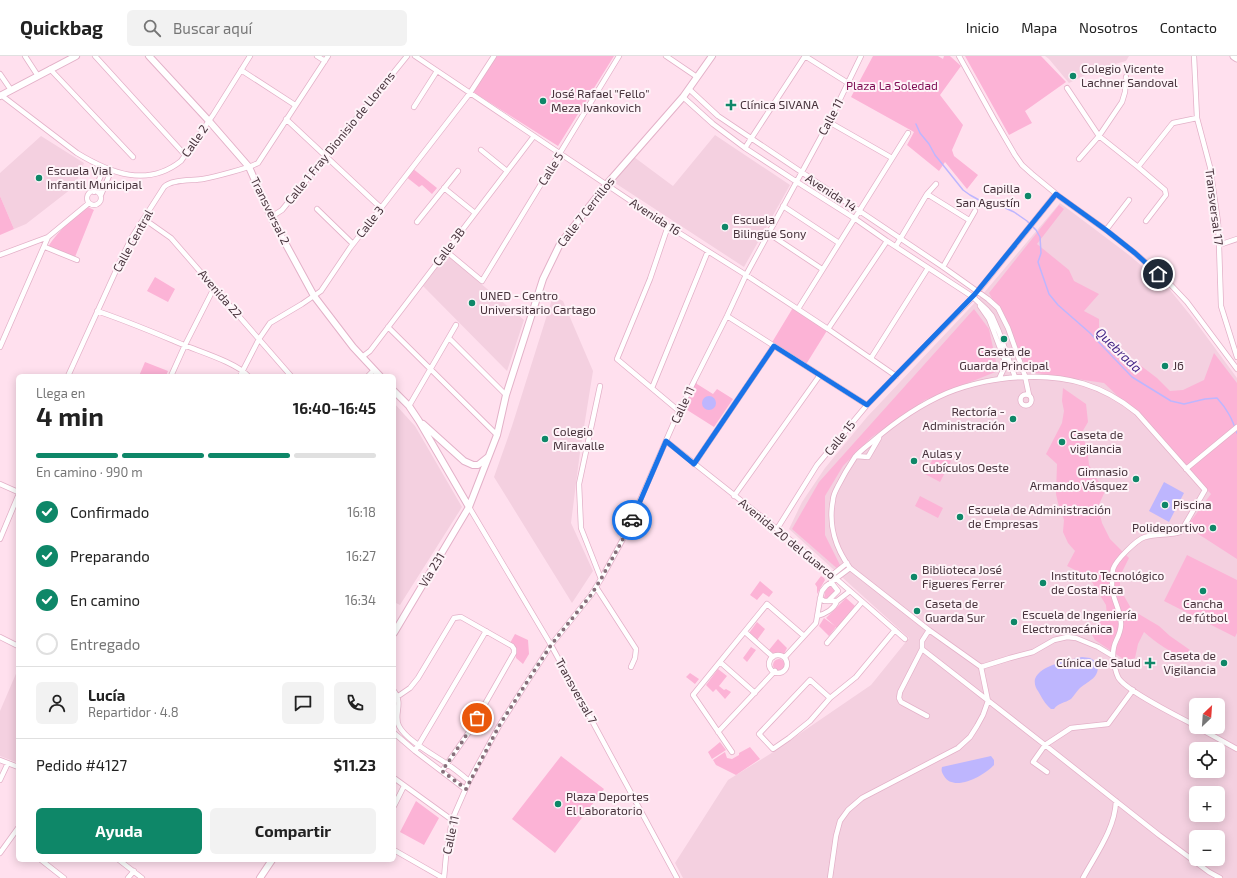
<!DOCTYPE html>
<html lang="es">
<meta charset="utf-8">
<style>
:root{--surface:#fff;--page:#f2f2f2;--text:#222;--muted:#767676;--line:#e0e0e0;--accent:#0e8768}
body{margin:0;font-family:"Exo 2",sans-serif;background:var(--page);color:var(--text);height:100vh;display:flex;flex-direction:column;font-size:15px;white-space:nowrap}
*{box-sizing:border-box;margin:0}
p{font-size:13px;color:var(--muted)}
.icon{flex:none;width:22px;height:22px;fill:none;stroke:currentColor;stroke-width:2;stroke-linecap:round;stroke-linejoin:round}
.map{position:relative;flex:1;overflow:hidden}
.drawer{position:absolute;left:16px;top:318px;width:380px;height:488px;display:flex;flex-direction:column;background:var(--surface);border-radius:6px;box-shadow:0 2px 10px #0003}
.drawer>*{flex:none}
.needle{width:26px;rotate:25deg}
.fabs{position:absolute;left:1189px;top:642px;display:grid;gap:8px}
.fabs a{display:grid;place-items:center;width:36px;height:36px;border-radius:6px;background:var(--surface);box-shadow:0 2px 10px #0003;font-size:20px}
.pin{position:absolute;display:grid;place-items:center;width:34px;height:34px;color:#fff;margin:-17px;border:2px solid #fff;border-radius:50%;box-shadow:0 1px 4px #0007}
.courier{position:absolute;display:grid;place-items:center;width:40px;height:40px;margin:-20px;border:3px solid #1a73e8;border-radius:50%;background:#fff;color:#222;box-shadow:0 1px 5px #0007}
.headline em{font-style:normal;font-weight:700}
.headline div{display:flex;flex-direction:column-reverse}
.headline{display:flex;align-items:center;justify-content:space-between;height:68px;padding:0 20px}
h1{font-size:26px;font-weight:700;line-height:30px}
.bar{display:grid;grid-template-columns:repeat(4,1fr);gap:6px 4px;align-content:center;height:48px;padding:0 20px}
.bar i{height:5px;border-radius:3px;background:var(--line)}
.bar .active{background:var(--accent)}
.bar p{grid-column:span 4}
.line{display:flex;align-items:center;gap:10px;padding:0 20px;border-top:1px solid var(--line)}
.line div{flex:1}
.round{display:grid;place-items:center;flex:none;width:42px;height:42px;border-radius:6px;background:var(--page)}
ol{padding:0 20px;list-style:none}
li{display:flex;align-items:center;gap:12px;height:44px}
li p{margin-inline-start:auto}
li .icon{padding:4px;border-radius:50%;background:var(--accent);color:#fff;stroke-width:4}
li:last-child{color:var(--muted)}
li i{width:22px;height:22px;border:2px solid var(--line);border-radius:50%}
.action{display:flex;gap:8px;margin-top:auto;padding:8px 20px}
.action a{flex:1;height:46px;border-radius:6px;background:var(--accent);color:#fff;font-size:16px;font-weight:700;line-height:46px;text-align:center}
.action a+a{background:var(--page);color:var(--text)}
header{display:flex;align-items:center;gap:24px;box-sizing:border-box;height:56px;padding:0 20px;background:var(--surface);border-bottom:1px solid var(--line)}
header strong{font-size:19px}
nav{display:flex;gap:22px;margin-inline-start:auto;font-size:14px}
.search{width:280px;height:36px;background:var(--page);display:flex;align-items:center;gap:10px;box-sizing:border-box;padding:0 14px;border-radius:6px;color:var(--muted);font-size:15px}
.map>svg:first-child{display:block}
.built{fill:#f4d0e0;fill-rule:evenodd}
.green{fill:#fcb3d6}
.water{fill:#beb6fe}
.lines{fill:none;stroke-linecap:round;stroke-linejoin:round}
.stream{stroke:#beb6fe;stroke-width:1.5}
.street-casing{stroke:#e3b1c8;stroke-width:6}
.secondary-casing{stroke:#e3b1c8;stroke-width:8}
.primary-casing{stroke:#e3b1c8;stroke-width:9}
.street{stroke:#fff;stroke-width:4.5}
.secondary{stroke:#fff;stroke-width:6}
.primary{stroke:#fff;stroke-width:7}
.done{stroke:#88707b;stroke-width:4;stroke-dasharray:0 7.2}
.route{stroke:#1a73e8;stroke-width:5}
.poi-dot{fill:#0e8768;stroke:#fef3f8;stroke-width:1.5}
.labels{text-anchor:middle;stroke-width:4;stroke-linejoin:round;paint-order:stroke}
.poi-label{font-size:12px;fill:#48343d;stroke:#fef3f8;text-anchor:start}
.park-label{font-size:12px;fill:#7e0e54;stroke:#fef3f8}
.street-label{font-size:12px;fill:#48343d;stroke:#fef3f8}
.water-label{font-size:13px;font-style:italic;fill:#3c1d82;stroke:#fef3f8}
</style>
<header>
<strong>Quickbag</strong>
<div class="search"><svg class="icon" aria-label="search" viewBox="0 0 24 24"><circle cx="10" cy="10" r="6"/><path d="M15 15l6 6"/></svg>Buscar aquí</div>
<nav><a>Inicio</a><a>Mapa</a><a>Nosotros</a><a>Contacto</a></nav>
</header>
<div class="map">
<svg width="1237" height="822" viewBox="0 0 1237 822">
<rect width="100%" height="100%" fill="#ffe0ee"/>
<path class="built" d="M1045,0H1129L1126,5L1097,13L1069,27L1049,3Z
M715,79L790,129L744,211L612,125L634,101L673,130Z
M41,80L84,107L76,127L71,133L26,168L14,173L0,140V117Z
M1060,147L1129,199L1170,234L1195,265L1237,322V822H683L675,807L728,724L770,698L871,629L909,582L789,473L802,446L825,412L867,361L983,238ZM1196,649H1218V671H1196ZM1196,693H1218V715H1196ZM1196,737H1218V759H1196ZM1196,781H1218V803H1196Z
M447,199L524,264L507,315L423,230Z
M553,240L563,245L593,315L580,396L571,467L593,515L572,547L494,421L512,370Z
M394,347L415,370L462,451L400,549L394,546Z
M18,613V707L0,700V655Z"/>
<path class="green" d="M496,0H614L558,90L473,36Z
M873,0H938L943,3L944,0H950L961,10L940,39L963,69L952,94L954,100L978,119L967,133L945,106L939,115L907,89L914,76L851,41Z
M965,0H1041L1066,26L1025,55L1032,67L1009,79Z
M412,112L437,132L432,138L422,129L419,131L405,120Z
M0,140L14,173L0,179Z
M1059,149L1064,153L1037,188L1069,214L1074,225L1099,238L1084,255L1099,263V271L1132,303L1157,322L1170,335L1183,334L1204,324L1214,297L1237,327V503L1192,474L1187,470L1211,438L1176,401L1144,365L1104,327L1029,316L989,237Z
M88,151L94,154L93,156L75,201L48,191C55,179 76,157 88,151Z
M155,221L175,233L168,246L147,235Z
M794,250L828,273L805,310L771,288Z
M974,253L989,273L998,315L925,344L872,381L843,410L825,440V479L840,509V515L792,473L819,426Z
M145,306L168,315L166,320H139Z
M696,325L697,328L713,338L717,333L733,343L714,371L684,352Z
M1063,332L1086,348L1088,366L1081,378L1087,391L1089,409L1100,428L1105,435L1098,451L1102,467L1110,483L1129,502L1120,520V533L1132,554L1159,570L1170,580L1190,594L1187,604C1171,596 1157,588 1144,576L1138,588L1135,602L1126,605L1095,584L1091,577L1097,569V561L1107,560L1106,549L1089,521L1067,510L1075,495L1068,487L1063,476L1064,464L1058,447L1056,438L1057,408L1046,398L1062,367L1064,355L1062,345Z
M936,397L951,405L940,426L925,418Z
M920,440L943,452L938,462L915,450Z
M1187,499L1237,524V577L1235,581L1164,545Z
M821,520L824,522L825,524L817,538V531L815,528Z
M760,525L773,536L769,541L763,537L757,544L750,539Z
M831,528L836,535L833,539L826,543L824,542L826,531Z
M846,542L855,550L837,572L836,571L829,580L819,570L824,562L835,570L826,562Z
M757,566L765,573L757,584L749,577Z
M515,578L528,584L529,598L523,608L516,602L515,593L510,587Z
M778,583L787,592L783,600L774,598L769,594Z
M751,591L756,594L747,606L743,602Z
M773 609a6 6 0 1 1 12 0a6 6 0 1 1-12 0Z
M718,613L727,620L719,630L724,634L726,633L731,636L725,643L716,633L713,636L706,629Z
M690,617L699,623L695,628L686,621Z
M720,686L726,694L712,703L708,696Z
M750,691L760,703L736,719L716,709L713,704L725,696L727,702L732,703L739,699V697Z
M561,700L604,733L555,797L512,763Z
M416,745L439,762L424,789L400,776Z"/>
<path class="water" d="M702 347a7 7 0 1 1 14 0a7 7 0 1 1-14 0Z
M1164,426L1184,437L1169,466L1149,455Z
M1082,601L1090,602L1097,606C1101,622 1089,624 1079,633C1076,636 1074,640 1071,643C1065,647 1058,647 1054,653H1051C1045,648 1042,642 1038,635C1036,632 1034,628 1035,623C1040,609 1069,604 1082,601Z
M991,700L994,704V709C985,719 954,737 944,720C942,717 941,715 942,711Z"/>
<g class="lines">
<path class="stream" d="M916,68L920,77L929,88L935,99L963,134L970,139L979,144L1001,150L1014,156L1027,165L1036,174L1040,181L1041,197L1038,206L1040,212L1049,238L1058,249L1090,277L1132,321L1171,345L1184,348L1205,343L1217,342C1228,354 1232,363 1237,377"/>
<defs>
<path id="street" d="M25,0L38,20
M95,0L185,99
M317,0L325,5
M415,0L668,170L746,219L828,273L896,320
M666,0L697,21
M805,0L848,27
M959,0L994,63L1015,99L1022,109L1032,118L1060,141L1106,174L1135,197L1170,228L1187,246L1237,313
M1194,0L1197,62L1210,111L1218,166L1219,189L1221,250L1237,301
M50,13L133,101
M241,14L295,49
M0,18L11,34
M1067,32L1099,80L1138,111L1165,134L1166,139L1146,165
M689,33L718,60L943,211L988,243L998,252L1008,272L1025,320L1029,339
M1,39L77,97C110,117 147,132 181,105L213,59L250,0
M683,41L713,68L745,92L797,126L854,162L887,185L973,241L987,254L992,260L999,276L1015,321
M414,51L437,15
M286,63L381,152
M829,66L892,102
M745,92L805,0
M481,94L507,115
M1079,103L1099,80L1122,46L1125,36L1126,21
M1138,111L1172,68L1173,67L1197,62
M444,132L475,157
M87 142a7 7 0 1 1 14 0a7 7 0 1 1-14 0Z
M94,136L104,112
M927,138L969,164
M101,139L111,115
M783,150L839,187
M317,153L353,188
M271,161L282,154L407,0
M144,163L171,182L291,320
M417,166L458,115
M668,170L650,223L617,303L679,355
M1106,174L1129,144
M768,177L822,213
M1219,189L1237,183
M896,190L927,138L936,128
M45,191L77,204
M446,195L482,225L619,0
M0,199L48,181
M943,211L975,155
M980,250L989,263L1006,308L999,323
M798,253L908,77
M97,255C127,265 155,277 184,289C201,296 237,307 248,320
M727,260L867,349
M388,271L497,379
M828,273L887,185
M449,282L506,339
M0,291L48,181L89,147
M362,301L370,295L534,80
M871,302L928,212
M68,320L124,197L132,181L164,131C171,123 193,125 203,123C214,121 249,112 258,107L328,0
M171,320L185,289L214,232
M240,320L259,283L270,267L302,248L321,235L350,192L470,37L494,0
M368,320L374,314
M600,330L579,428L581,472L601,523
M652,332L708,195
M1020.5 344a5.5 5.5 0 1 1 11 0a5.5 5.5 0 1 1-11 0Z
M409,350L456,269
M666,385L777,473L833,520L905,583
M856,400L868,401L879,382
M694,408L774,290
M1186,413L1237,371
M0,428L18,436
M734,440L820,319
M469,451L551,589L677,822
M777,473L817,409L867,349L973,241L1056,138
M0,483L18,440
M832,519L847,507
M596,531L636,593L635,602L631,611
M828,545L838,535L831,526
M837,545L850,535
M817,560C825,558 834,553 837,545H824L820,542
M929,574L922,585V593L1045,689L1159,779L1209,816L1220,822
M745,576L773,601
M0,581L18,590
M827,587L862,546
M922,593L900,636L899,642L901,646L927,660
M769 608a9 9 0 1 1 18 0a9 9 0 1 1-18 0Z
M1113,600C1113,595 1114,589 1116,585C1119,579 1121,574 1121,568C1121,555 1113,544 1112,532C1112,527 1112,518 1113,513C1116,504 1136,484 1145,481C1155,478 1166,479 1176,477L1180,476L1183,472L1205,434L1137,357C1103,329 1067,319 1024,321C1000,321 969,328 947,337C919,349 896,365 873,385C867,390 860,395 855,401C849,410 843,420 838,430C836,434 833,439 833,444C828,469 836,493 850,512L929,574L981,611L1010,602L1033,596L1054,584L1067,581L1076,582L1098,591L1113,600C1114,607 1115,615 1118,621C1124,634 1181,662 1196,670
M785,601L816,567L820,543L822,535L826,530L850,512
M720,606L755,637
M394,635C404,648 393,659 399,670C406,684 434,699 447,708C455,713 462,719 469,725
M830,642L810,624L759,678L773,693L789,682L810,665L830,642L856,621L895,574
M394,643L410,632L418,622L454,562L461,561L512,590L514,593V597L469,676L442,715
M1197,671L1237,693
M718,676L775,615
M394,677L415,695L465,733
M415,695L486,575
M732,696L693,639L767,548L804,580
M0,704L18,711
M1047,716L1033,706L1045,689L1071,672L1108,668L1133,634
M394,722L452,764
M0,724L8,707
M394,750L404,730
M394,794L443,822
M0,797L18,772
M41,804L64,822
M119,804L142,822
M128,822L134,815
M444,822L446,800L452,764L469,725L499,670L527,626L551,589L591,539L601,523L623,483L679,355L727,260L746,219L829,66L861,0
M830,822L836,780L840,765L848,754L862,742L958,692L970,681L977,670L983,659L988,645L981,611
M1083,822C1096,798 1115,773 1116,745"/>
<path id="secondary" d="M149,0L209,65L249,111L271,161L314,240L353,291L380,320
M0,40L76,0
M394,335L409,350L419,365L469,451
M423,368L464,405L473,409H478L488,401
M394,577L469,451L497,379L506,339L543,223L560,188L606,129L683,41L712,0
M260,822L272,804"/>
<path id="primary" d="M1234,0L1237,2"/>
</defs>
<use href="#street" class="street-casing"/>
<use href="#secondary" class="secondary-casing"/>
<use href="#primary" class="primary-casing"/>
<use href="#street" class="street"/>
<use href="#secondary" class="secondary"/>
<use href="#primary" class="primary"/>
</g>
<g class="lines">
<path class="done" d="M477,662L462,686L442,715L466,733L499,670L527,626L551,589L591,539L601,523L623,483L632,464"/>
<path class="route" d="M632,464L666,385L694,408L774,290L867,349L975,238L1056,138L1106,174L1135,197L1158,218"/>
</g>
<g class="poi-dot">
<circle cx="1073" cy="20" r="4"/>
<circle cx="543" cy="45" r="4"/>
<path d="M729 43h4v4h4v4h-4v4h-4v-4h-4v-4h4z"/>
<circle cx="39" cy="122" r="4"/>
<circle cx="1028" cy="140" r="4"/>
<circle cx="725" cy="171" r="4"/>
<circle cx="472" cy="247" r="4"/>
<circle cx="1004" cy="283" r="4"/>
<circle cx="1165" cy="310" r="4"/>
<circle cx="1013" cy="363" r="4"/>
<circle cx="545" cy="383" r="4"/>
<circle cx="1062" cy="386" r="4"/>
<circle cx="914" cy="405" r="4"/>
<circle cx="1136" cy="423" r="4"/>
<circle cx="1165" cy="449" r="4"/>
<circle cx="960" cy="461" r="4"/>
<circle cx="1213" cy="472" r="4"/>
<circle cx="914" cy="521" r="4"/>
<circle cx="1043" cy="527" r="4"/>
<circle cx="1203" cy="535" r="4"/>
<circle cx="917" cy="555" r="4"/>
<circle cx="1014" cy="566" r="4"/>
<path d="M1148 601h4v4h4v4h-4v4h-4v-4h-4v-4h4z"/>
<circle cx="1224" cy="607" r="4"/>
<circle cx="558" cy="748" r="4"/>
</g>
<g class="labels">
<g class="poi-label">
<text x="1081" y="17">Colegio Vicente<tspan x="1081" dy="14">Lachner Sandoval</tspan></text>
<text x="551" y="42">José Rafael "Fello"<tspan x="551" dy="14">Meza Ivankovich</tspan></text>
<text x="740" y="53">Clínica SIVANA</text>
<text x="47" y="119">Escuela Vial<tspan x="47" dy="14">Infantil Municipal</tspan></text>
<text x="1020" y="137" text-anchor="end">Capilla<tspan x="1020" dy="14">San Agustín</tspan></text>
<text x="733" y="168">Escuela<tspan x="733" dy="14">Bilingüe Sony</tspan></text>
<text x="480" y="244">UNED - Centro<tspan x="480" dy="14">Universitario Cartago</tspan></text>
<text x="1004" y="300" text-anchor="middle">Caseta de<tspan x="1004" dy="14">Guarda Principal</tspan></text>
<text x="1173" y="314">J6</text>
<text x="1005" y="360" text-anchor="end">Rectoría -<tspan x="1005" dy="14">Administración</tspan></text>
<text x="553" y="380">Colegio<tspan x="553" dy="14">Miravalle</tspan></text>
<text x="1070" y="383">Caseta de<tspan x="1070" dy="14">vigilancia</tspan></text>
<text x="922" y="402">Aulas y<tspan x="922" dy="14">Cubículos Oeste</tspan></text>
<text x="1128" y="420" text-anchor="end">Gimnasio<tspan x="1128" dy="14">Armando Vásquez</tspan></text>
<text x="1173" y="453">Piscina</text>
<text x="968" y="458">Escuela de Administración<tspan x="968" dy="14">de Empresas</tspan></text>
<text x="1205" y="476" text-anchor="end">Polideportivo</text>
<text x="922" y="518">Biblioteca José<tspan x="922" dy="14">Figueres Ferrer</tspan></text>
<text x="1051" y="524">Instituto Tecnológico<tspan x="1051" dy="14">de Costa Rica</tspan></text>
<text x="925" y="552">Caseta de<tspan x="925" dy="14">Guarda Sur</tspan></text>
<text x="1203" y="552" text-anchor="middle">Cancha<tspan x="1203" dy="14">de fútbol</tspan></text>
<text x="1022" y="563">Escuela de Ingeniería<tspan x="1022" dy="14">Electromecánica</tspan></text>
<text x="1216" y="604" text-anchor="end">Caseta de<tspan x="1216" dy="14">Vigilancia</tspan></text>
<text x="1141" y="611" text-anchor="end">Clínica de Salud</text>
<text x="566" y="745">Plaza Deportes<tspan x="566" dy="14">El Laboratorio</tspan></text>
</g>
<g class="park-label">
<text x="892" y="34">Plaza La Soledad</text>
</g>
<g class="street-label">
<text transform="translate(831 61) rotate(-62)" y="4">Calle 11</text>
<text transform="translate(340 82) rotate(-51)" y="4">Calle 1 Fray Dionisio de Llorens</text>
<text transform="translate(195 85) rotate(-55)" y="4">Calle 2</text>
<text transform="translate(551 113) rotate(-58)" y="4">Calle 5</text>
<text transform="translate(831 137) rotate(33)" y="4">Avenida 14</text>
<text transform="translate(1214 151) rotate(83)" y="4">Transversal 17</text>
<text transform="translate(270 155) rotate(64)" y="4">Transversal 2</text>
<text transform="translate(586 156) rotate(-52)" y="4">Calle 7 Cerrillos</text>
<text transform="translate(655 161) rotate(33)" y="4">Avenida 16</text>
<text transform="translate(370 166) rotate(-52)" y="4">Calle 3</text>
<text transform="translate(133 185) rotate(-61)" y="4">Calle Central</text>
<text transform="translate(449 191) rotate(-53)" y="4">Calle 3B</text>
<text transform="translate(220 238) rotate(49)" y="4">Avenida 22</text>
<text transform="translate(683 349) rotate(-65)" y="4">Calle 11</text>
<text transform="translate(840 382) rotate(-51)" y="4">Calle 15</text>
<text transform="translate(787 483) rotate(39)" y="4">Avenida 20 del Guarco</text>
<text transform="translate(432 514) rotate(-59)" y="4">Vía 231</text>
<text transform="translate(576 635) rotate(61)" y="4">Transversal 7</text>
<text transform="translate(451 779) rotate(-78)" y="4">Calle 11</text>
</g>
<g class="water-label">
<text transform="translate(1119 294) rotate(44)" y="5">Quebrada</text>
</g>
</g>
</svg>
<div class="fabs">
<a><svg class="needle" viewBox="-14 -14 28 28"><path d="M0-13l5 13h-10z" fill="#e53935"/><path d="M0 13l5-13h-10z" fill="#767676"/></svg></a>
<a><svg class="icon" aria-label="locate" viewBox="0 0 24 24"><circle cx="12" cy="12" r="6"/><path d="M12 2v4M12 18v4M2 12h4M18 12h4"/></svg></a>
<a>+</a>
<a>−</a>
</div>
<div class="pin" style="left:477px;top:662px;background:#ea580c"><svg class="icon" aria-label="bag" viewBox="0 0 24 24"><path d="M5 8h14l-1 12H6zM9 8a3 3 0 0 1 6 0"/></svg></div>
<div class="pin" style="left:1158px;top:218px;background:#1f2937"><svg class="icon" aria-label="home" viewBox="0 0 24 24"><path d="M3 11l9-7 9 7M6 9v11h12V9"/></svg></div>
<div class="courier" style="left:632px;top:464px"><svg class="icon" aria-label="car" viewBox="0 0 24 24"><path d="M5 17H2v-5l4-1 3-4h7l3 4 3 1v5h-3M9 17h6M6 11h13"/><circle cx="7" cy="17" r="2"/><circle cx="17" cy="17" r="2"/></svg></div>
<section class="drawer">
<div class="headline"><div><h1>4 min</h1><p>Llega en</p></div><em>16:40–16:45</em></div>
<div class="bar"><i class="active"></i><i class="active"></i><i class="active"></i><i></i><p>En camino · 990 m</p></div>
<ol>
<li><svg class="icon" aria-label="check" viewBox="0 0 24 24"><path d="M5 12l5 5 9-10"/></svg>Confirmado<p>16:18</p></li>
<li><svg class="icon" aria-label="check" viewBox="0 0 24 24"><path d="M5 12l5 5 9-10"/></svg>Preparando<p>16:27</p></li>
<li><svg class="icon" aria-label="check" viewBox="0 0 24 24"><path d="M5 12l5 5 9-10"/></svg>En camino<p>16:34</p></li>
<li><i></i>Entregado</li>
</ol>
<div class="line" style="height:72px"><a class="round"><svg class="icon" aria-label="person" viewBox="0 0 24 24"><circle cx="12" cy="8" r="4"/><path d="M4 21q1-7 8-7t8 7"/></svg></a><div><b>Lucía</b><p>Repartidor · 4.8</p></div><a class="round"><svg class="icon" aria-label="chat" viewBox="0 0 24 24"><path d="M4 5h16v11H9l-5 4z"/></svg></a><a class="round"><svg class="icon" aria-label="phone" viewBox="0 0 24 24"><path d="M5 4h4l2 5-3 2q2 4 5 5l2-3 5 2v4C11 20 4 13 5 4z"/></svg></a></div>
<div class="line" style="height:52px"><div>Pedido #4127</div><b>$11.23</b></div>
<div class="action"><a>Ayuda</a><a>Compartir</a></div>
</section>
</div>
